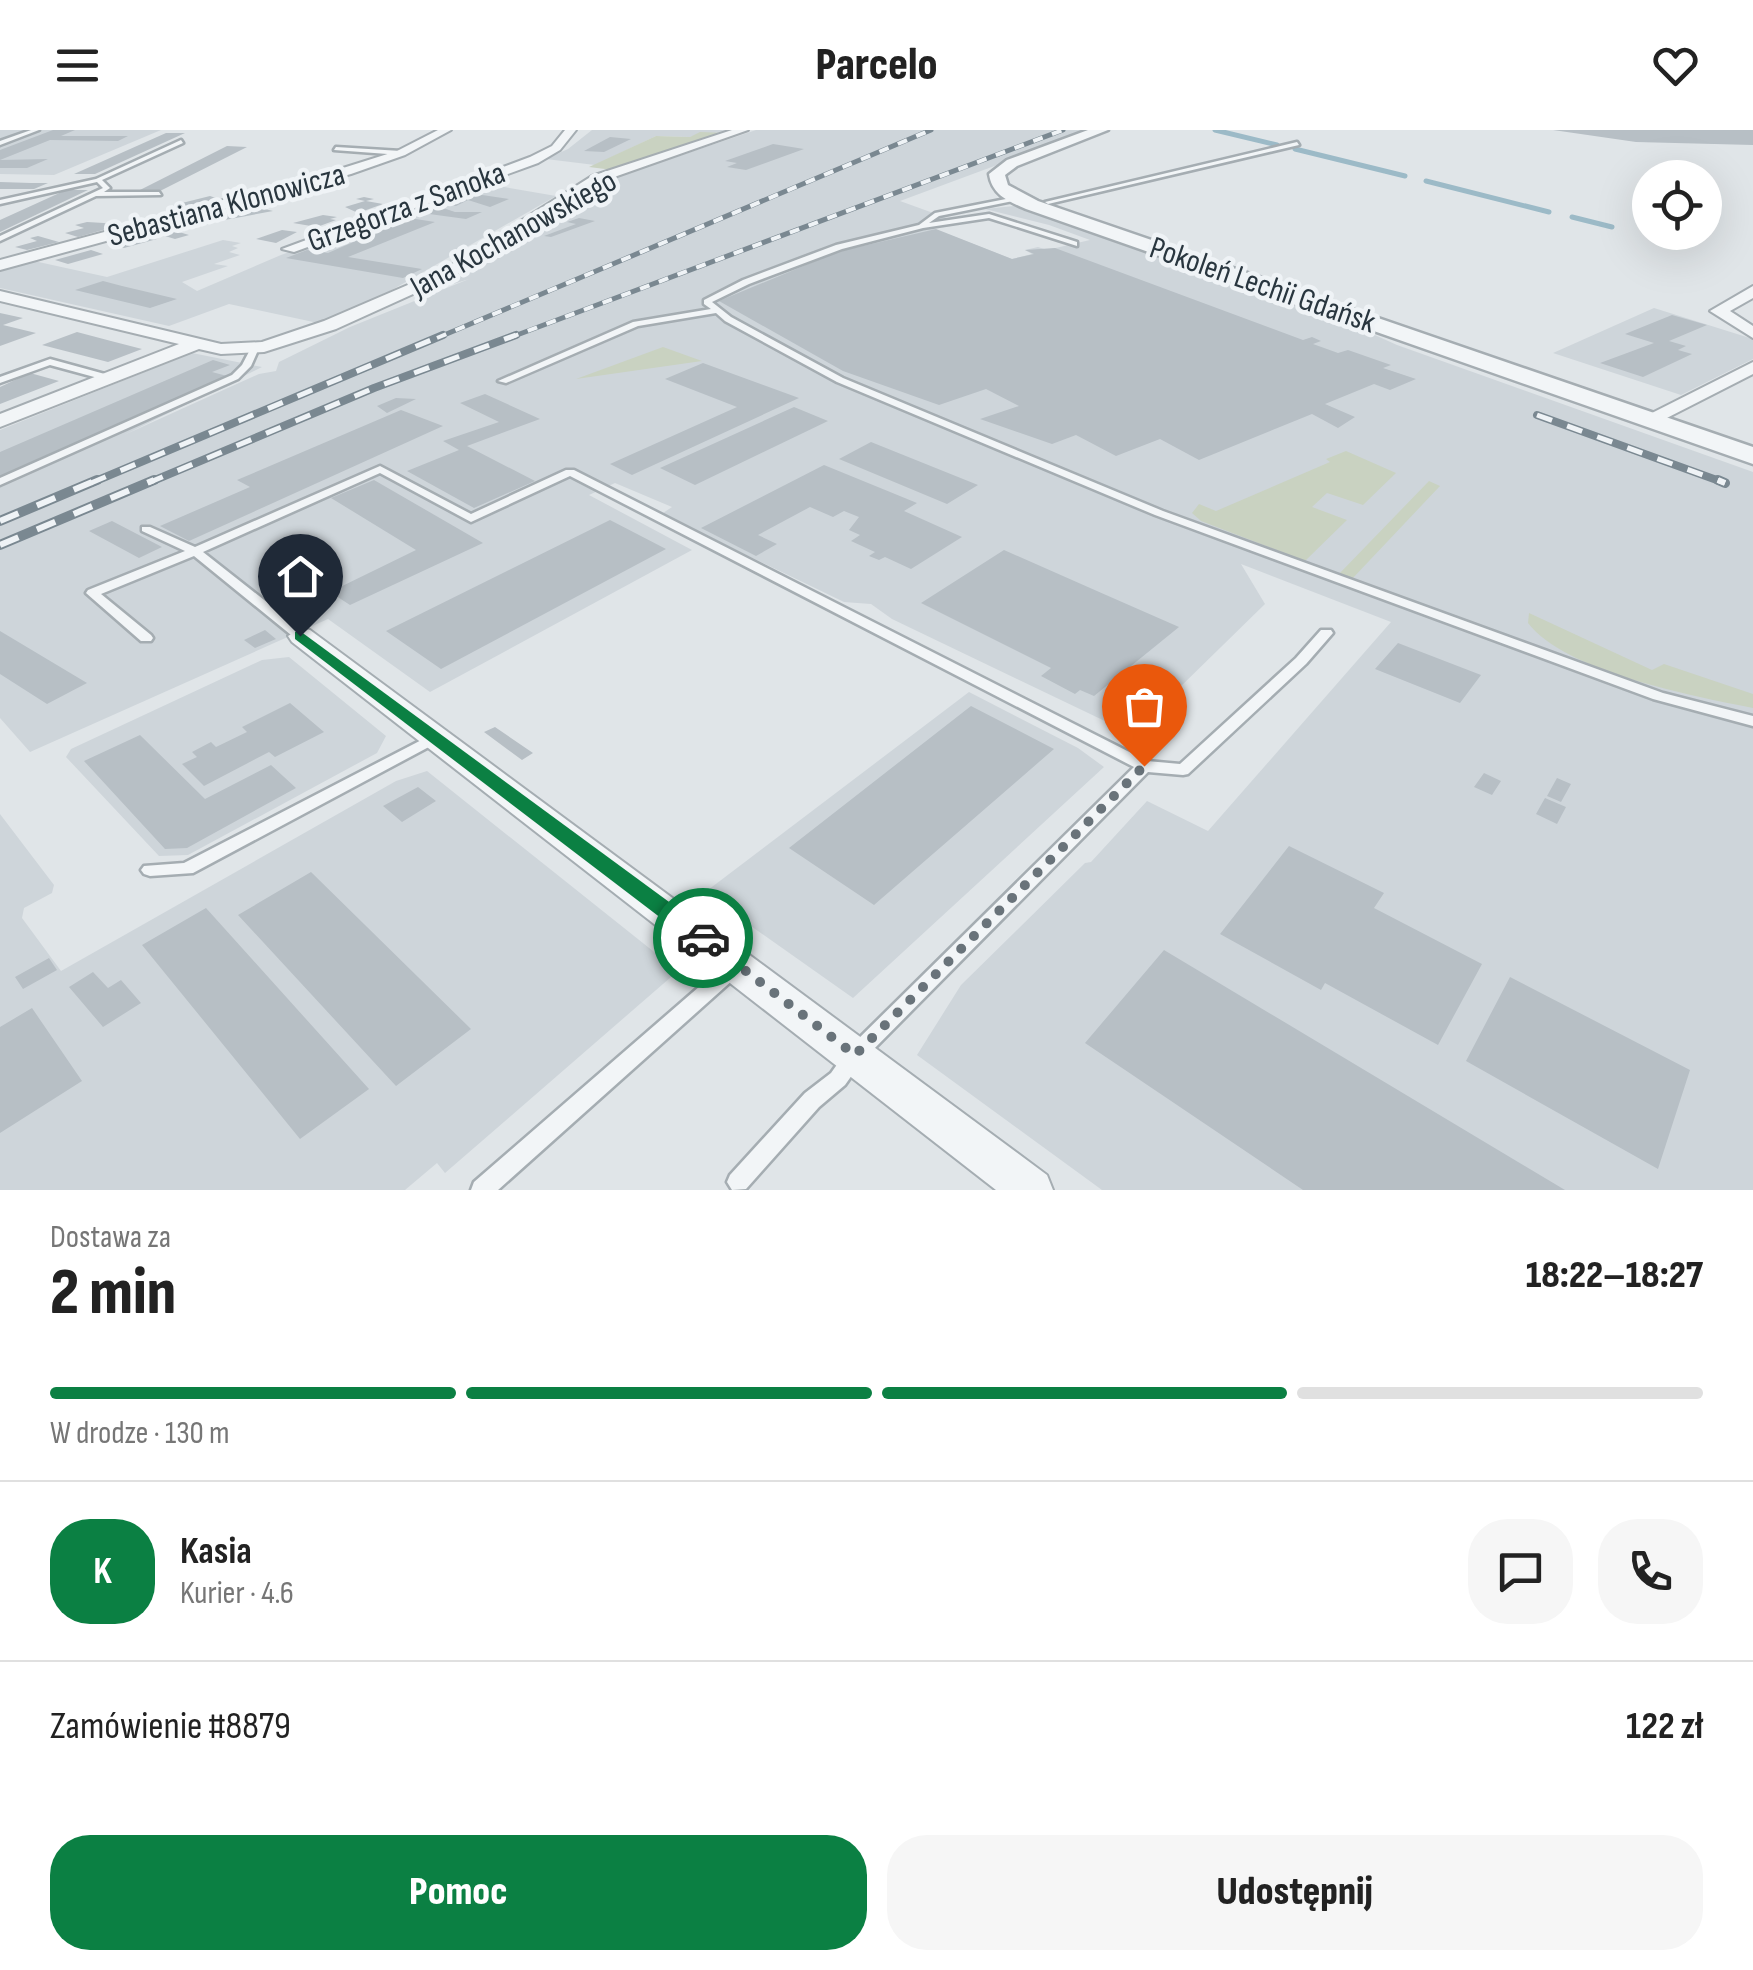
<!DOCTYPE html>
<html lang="pl">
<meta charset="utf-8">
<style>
:root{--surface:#fff;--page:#f6f6f6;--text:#222;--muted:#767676;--line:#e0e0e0;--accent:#0b8043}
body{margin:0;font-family:"Sofia Sans Condensed",sans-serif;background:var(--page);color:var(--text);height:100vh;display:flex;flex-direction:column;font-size:38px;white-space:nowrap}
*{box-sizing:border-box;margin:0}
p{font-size:32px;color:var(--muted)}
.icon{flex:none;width:55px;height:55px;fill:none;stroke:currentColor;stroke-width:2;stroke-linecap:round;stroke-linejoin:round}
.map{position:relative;height:1060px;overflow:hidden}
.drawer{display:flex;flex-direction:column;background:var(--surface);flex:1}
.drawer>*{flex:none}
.controls{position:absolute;left:1632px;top:30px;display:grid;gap:20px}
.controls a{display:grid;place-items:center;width:90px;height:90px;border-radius:50%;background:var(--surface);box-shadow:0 10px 40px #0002;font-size:50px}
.pin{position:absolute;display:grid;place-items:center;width:85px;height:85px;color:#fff;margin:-102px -42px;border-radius:50% 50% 50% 0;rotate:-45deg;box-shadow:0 0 10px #0007}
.pin .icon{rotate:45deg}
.courier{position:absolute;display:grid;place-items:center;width:100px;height:100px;margin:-50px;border:8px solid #0b8043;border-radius:50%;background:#fff;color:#222;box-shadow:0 2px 12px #0007}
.headline em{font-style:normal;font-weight:800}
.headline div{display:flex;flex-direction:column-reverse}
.headline{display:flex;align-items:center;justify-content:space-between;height:170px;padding:0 50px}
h1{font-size:65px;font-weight:800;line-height:75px}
.bar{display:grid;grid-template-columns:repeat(4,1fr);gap:15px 10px;align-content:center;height:120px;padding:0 50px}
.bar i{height:12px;border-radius:8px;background:var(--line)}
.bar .selected{background:var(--accent)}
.bar p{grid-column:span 4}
.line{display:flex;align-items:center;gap:25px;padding:0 50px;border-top:2px solid var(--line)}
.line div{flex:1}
.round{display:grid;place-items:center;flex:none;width:105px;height:105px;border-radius:40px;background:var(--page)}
.action{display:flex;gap:20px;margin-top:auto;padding:20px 50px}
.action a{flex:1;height:115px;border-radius:40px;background:var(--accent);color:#fff;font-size:40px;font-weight:800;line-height:115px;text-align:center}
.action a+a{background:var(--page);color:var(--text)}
header{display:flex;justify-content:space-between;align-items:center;height:130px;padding:0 50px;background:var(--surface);font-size:45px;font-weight:800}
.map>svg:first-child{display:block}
.built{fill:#ced5da}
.green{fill:#c9d2c1}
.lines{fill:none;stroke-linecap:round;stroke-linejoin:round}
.stream{stroke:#9cbac7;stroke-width:5}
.building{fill:#b7bfc5}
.service-casing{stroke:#a5adb2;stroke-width:5}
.minor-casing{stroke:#a5adb2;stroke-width:4}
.tertiary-casing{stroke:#a5adb2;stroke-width:5}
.service{fill:#f2f5f7;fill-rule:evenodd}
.minor{fill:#f2f5f7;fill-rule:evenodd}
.tertiary{fill:#f2f5f7;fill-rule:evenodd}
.rail-far2-casing{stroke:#7a8891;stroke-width:5}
.rail-far1-casing{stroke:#7a8891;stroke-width:8}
.rail-casing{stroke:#7a8891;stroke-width:10}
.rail-far2{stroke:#eff3f6;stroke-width:4;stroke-dasharray:10;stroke-linecap:butt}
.rail-far1{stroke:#eff3f6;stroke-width:5;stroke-dasharray:16;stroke-linecap:butt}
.rail{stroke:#eff3f6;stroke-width:6;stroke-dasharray:20;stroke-linecap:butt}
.route{fill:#0b8043}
.done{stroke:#69737a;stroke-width:10;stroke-dasharray:0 18}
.labels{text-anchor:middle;stroke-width:9;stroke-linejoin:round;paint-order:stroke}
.far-street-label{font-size:32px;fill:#29363f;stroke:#eff3f6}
</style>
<header><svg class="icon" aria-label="menu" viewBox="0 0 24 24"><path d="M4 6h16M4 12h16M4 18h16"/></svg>Parcelo<svg class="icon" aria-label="heart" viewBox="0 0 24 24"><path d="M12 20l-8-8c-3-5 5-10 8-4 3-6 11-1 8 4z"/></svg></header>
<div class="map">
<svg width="1753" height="1060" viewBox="0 0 1753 1060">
<rect width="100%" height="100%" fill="#e0e5e8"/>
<path class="built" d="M0,0H161L54,45L0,44Z
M592,0H734L690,7L656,6L595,35L546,29L568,19Z
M756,0H1092L900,71L947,88L924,95L1012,129L1032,124L1025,120L1038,117L1047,120L1090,110L1049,95L985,79L1014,76L1337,188L1397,215L1753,342V1060H1102L917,925L961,855L1085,733L1091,732L1147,671L1208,701L1391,492L1241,434L1265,474L1132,604L892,489L871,474L844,472L732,418L663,383L672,377L615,353L589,365L692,420L430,562L328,489L30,622L0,588V300L192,223L262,237L124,305L259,244L276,241L279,232L350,197L469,149L441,158L605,51Z
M481,53L556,66L390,161L318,193L229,174L169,196L0,158V140L34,131L107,147L223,110L241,113L232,116L238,118L229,122L240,125L214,134L228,136L182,152L197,161L281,125Z
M1654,178L1753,209V229L1681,265L1553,223Z
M289,527L386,606L377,623L188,725L159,726L66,627L71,619L262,530Z
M969,562L1078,618L1104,637L853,868L704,763Z
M427,641L678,841L445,1043L437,1033L405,1060H0V684L54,755L52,763L24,778L22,788L61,841L396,651Z"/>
<path class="green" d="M700,2L726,3L613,40L589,37L656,6L690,7Z
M663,217L702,231L576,249Z
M1346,321L1396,343L1363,375L1327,363L1312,377L1347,390L1305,431L1201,391L1192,383L1199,374L1216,381L1330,332L1326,329Z
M1429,351L1440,356L1352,449L1339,444Z
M1529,483L1652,540L1664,534L1753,564V578C1693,566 1566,542 1528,493Z"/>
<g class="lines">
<path class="stream" d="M1215,0L1277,15
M1295,19L1405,46
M1426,51L1549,82
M1572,87L1612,97"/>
</g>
<path class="building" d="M53,0H75L61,6H128L118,11L50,10L0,30V20Z
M1553,0H1753V15L1636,12Z
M166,3H185L95,44H74Z
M610,7L631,9L604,22L584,21Z
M773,14L804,19L746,40L727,37L737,33L725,31Z
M227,16L247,17L160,61H138Z
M48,29L27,38H0V30Z
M0,52L31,53H48L34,59H0Z
M66,60H88L0,102V90Z
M469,63L509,69L490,77L468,70L456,76L443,74Z
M210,66L219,69L183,79L170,76Z
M364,67L374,69L366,71L383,74L358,83L345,77L365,71L356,69Z
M253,76L273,81L225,90L213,86Z
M437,76L455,82H482L466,89L422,83Z
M323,85L337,87L330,89L336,90L317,97L293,93Z
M409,88L435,92L348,127L422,139L403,148L286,128L307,120L328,123Z
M579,88L595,91L551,107L544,106L576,94L567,92Z
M195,91L208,94L179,102L189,105L175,109L155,103Z
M87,92L104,93L117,96L78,107L65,103L84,98L75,95Z
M936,99L1012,129L1034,124L1025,120L1055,118L1303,210L1312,207L1321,211L1313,214L1338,223L1348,220L1391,235L1383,238L1416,249L1390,260L1374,254L1325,274L1355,287L1338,298L1312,284L1199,330L1160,309L1116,326L1076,305L1052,314L980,289L1019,276L986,259L939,275L843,241L719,171L837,122Z
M282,100L297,102L276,113L256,109Z
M144,105L157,109L124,118L111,114Z
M38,106L59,112L27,120L15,117L37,111L30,108Z
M91,120L103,124L68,134L55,130Z
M103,151L122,156L177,169L150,178L75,160Z
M0,183L23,188L3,195L36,203L0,216Z
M1672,185L1707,195L1669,211L1686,216L1678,220L1692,224L1643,247L1600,233L1654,213L1625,204Z
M77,202L111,211L142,219L108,232L42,215Z
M213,230L230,235L212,242L227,246L0,346V322Z
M703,233L799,268L632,345L610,334L737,277L665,249Z
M30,243L59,251L0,274V257Z
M485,264L540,289L467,316L535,351L474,378L407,341L459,320L443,311L499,292L460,273Z
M396,268L416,269L387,283L377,276Z
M794,277L828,291L695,355L660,338Z
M401,280L443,296L189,411L160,396L250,357L237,350Z
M871,312L978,355L947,374L839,329Z
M824,335L917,373L904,381L962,407L911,439L885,427L879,430L869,426L875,422L851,411L860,405L849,400L859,387L844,381L833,387L810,377L758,405L777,414L756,426L701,398Z
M374,350L483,413L350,475L330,462L416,420L331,368Z
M610,390L666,419L441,539L386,501Z
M112,391L162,417L139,428L89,401Z
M1004,420L1106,465L1179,497L1094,566L1080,560L1075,564L1041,546L1051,538L921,473Z
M265,500L276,509L255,518L244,510Z
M0,501L87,553L47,574L0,544Z
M1398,513L1481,545L1460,573L1375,539Z
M290,573L324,602L275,627L269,622L204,656L182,634L197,627L192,622L211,612L216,617L247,602L242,597Z
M971,576L1054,619L874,775L789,718Z
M495,597L533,623L522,630L484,602Z
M140,605L205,669L271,635L296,658L187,718L165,719L84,631Z
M1484,643L1501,651L1492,665L1474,657Z
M1557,648L1571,654L1561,672L1547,666Z
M418,657L436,671L402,692L383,676Z
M1545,668L1566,677L1557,694L1536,684Z
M1289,716L1384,763L1374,778L1482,834L1438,915L1325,853L1321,860L1220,804Z
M311,742L471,899L396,956L238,785Z
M206,778L369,959L300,1009L142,815Z
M1164,820L1565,1060H1303L1085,913Z
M49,828L57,840L23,859L15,847Z
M93,842L108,858L121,850L141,873L103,897L69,857Z
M1510,847L1690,940L1658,1039L1466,931Z
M32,878L82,951L0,1003V897Z"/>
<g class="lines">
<defs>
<path id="service" d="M31,0H39L0,15V11Z
M181,10L183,13L102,50L110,58L104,62H159L161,65L96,66L0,111V106L103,58L97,52L0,74V70L96,49Z
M1297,12L1299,15L1048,74L1045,72Z
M336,17L401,21L404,23L401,25L334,20Z
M1016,67L1018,70L939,86L929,93L989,84L1077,112V116L989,88L923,98L842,119L749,154L712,172L731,187L843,248L1163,381L1663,563L1753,586V596L1653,569L1155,385L837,252L725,191L716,183L638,196L506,253L498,251L633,192L711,179L704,174V170L743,150L836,115L919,95L935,83Z
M252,216L259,218L251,236L238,249L0,355V348L232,245L242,235Z
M50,229L112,246L114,248L109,251L50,235L0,253V247Z
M380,336L471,384L566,340H574L1147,631L1180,634L1296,528L1321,500H1331L1333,503L1306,534L1188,644L1183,645L1148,642L862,931L845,955L819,977L746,1059L732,1060L727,1052L730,1045L805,963L831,943L848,919L1134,637L570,346L471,392L380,343L203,422L306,503L308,506L301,510L296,509L194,426L101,464L151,505L153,508L151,511H141L86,463L88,460L185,421L142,401V397H150L195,417Z
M435,603L440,605L442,608L440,611L193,743L150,746L144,744L141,740L144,736L184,733Z
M737,827L744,830L746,835L744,840L498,1060H471L474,1052L730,830Z"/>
<path id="minor" d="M438,0H451L405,25L351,44L0,140V130L343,38L397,21Z
M565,0H576L560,20L538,33L294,122L282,119L530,27L552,16Z
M732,0H748L600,52L455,145L336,199L264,222L221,224L199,219L0,297V284L179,214L0,171V161L221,214L262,212L324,191L445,139L592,46Z
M1753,156V168L1730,181L1753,196V208L1710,181Z
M1753,232V244L1657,293H1643L1640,289Z
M301,498L310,500L1047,1045L1053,1060H996L292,512L288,506Z"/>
<path id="tertiary" d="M1088,0H1108L1017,36L1005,45L1008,55L1038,71L1753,317V334L1026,79C1008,71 992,65 989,44L1007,30Z"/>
</defs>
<use href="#service" class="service-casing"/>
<use href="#minor" class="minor-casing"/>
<use href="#tertiary" class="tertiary-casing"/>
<use href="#service" class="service"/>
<use href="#minor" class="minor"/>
<use href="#tertiary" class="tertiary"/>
<defs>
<path id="rail-far2" d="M437,208L931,0
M509,208L1063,0"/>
<path id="rail-far1" d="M1537,285L1725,353
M91,353L443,205
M148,353L374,258L516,205"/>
<path id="rail" d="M1718,350L1725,353
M0,391L97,350
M0,415L154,350"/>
</defs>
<use href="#rail-far2" class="rail-far2-casing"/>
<use href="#rail-far1" class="rail-far1-casing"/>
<use href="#rail" class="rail-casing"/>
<use href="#rail-far2" class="rail-far2"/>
<use href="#rail-far1" class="rail-far1"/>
<use href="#rail" class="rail"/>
</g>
<path class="route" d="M300,501L710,802L713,808L710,814H695L295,509V502Z"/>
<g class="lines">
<path class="done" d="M703,808L855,925L1144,636"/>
</g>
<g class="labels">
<g class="far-street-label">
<text transform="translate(226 74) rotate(-15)" y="11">Sebastiana Klonowicza</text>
<text transform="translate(406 76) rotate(-20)" y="11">Grzegorza z Sanoka</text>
<text transform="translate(513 103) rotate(-29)" y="11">Jana Kochanowskiego</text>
<text transform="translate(1263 154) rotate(19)" y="11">Pokoleń Lechii Gdańsk</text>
</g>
</g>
</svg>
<div class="controls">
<a><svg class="icon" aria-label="locate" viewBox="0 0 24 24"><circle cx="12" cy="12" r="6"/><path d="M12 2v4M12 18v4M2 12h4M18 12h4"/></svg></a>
</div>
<div class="pin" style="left:1144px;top:636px;background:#ea580c"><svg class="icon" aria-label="bag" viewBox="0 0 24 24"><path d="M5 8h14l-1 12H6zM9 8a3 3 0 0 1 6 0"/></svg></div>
<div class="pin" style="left:300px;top:506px;background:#1f2937"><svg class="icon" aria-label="home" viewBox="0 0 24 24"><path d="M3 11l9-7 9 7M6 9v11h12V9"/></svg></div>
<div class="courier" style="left:703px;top:808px"><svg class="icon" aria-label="car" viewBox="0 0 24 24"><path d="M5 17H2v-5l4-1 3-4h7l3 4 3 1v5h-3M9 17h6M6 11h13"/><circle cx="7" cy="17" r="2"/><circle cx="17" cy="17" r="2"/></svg></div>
</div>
<section class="drawer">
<div class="headline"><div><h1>2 min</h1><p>Dostawa za</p></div><em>18:22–18:27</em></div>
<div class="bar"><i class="selected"></i><i class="selected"></i><i class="selected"></i><i></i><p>W drodze · 130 m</p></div>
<div class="line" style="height:180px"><b class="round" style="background:var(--accent);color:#fff">K</b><div><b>Kasia</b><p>Kurier · 4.6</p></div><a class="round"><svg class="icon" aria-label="chat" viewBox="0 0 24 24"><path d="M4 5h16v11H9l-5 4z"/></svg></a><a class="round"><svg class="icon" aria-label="phone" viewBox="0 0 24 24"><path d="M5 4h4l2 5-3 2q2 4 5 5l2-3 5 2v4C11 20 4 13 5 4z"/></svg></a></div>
<div class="line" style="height:130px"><div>Zamówienie #8879</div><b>122 zł</b></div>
<div class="action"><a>Pomoc</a><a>Udostępnij</a></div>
</section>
